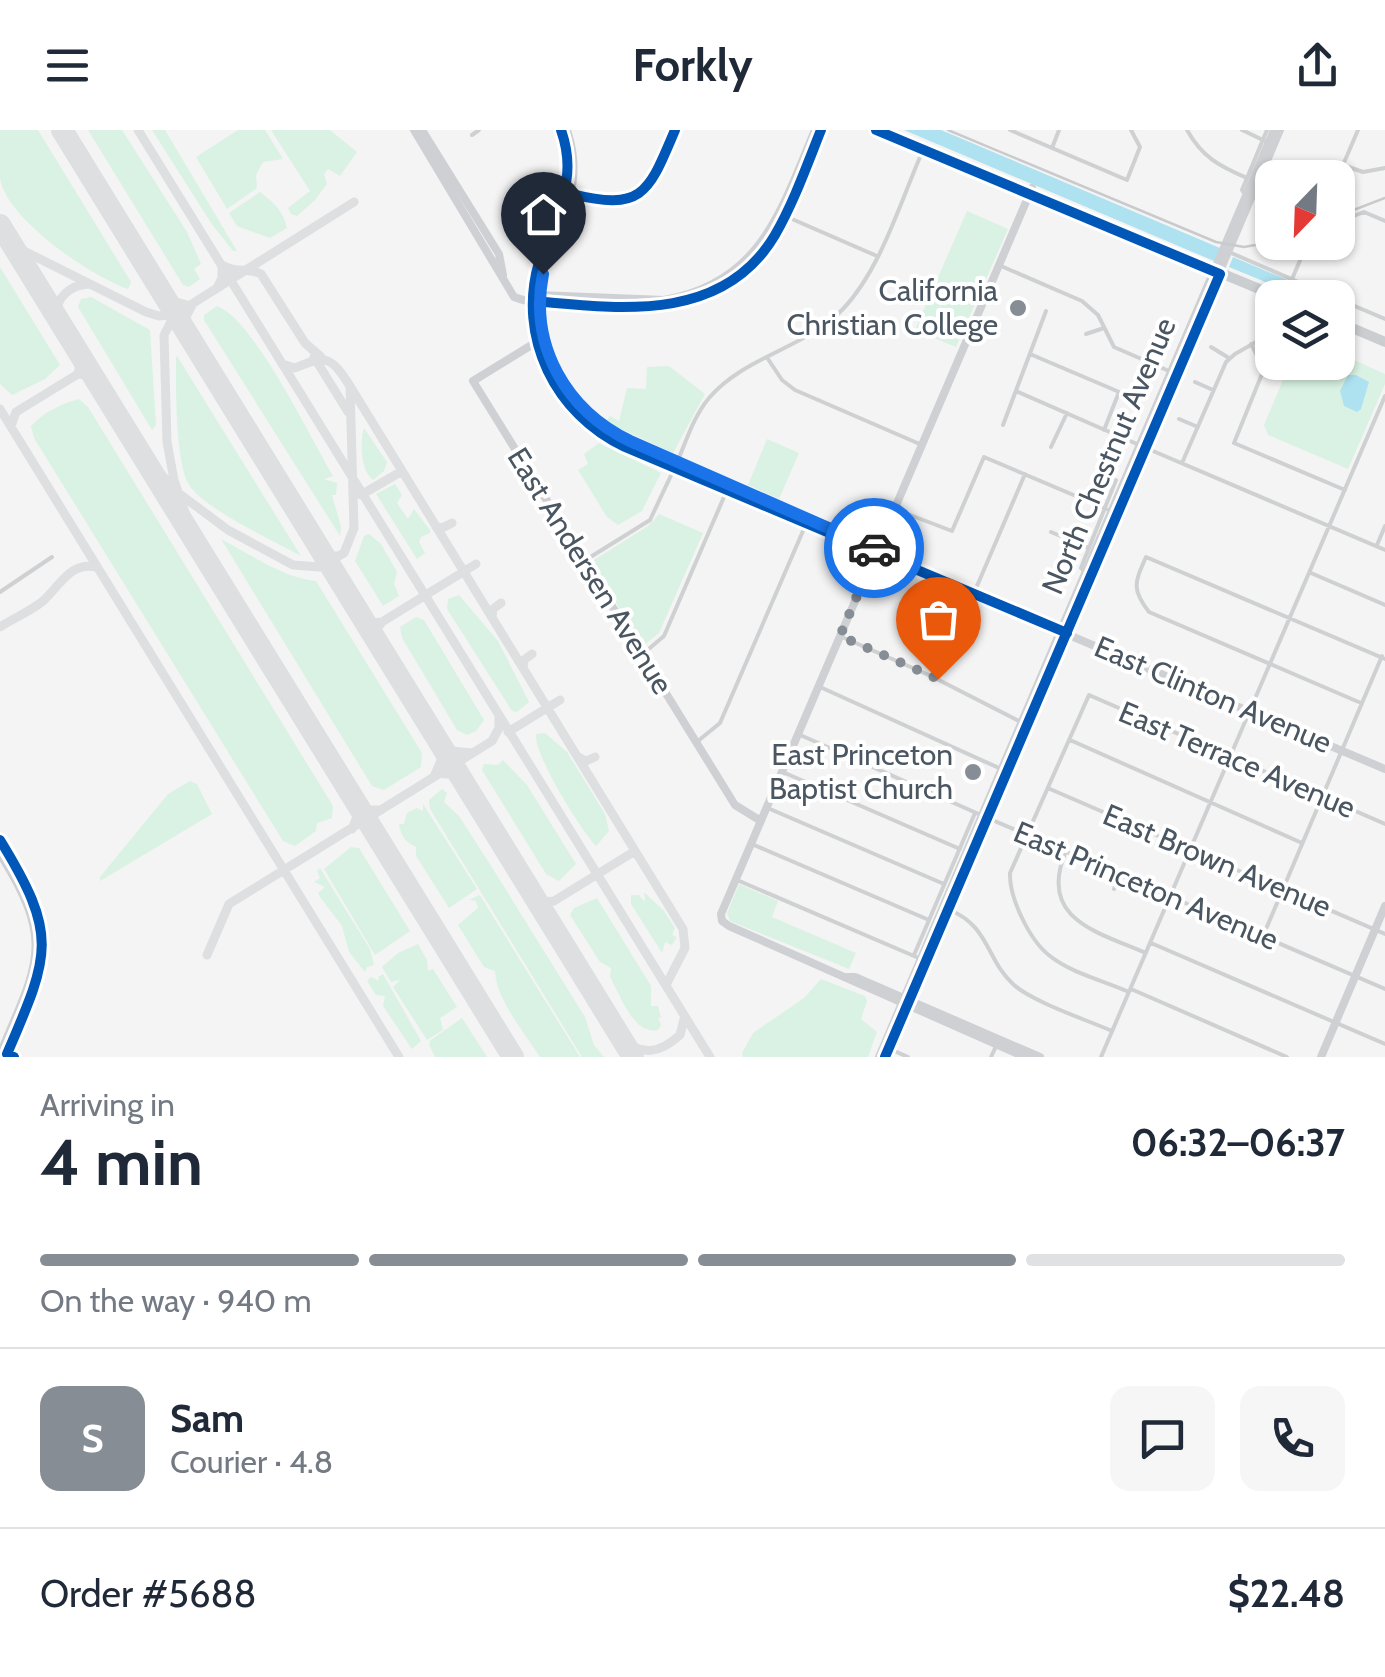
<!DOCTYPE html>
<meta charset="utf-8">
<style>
:root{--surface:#fff;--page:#f6f6f7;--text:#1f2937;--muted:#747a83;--line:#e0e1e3;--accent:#868d94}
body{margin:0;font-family:Cabin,sans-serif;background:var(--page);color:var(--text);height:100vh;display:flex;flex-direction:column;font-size:38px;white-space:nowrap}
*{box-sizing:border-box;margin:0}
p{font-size:32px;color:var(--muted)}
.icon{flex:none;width:55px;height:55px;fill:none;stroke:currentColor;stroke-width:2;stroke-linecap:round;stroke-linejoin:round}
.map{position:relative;height:927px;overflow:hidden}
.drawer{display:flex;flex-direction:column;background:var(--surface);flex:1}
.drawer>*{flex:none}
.needle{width:65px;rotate:203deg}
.tools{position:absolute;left:1255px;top:30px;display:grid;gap:20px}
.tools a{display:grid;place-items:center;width:100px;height:100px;border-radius:20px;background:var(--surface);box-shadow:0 2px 8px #0004;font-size:50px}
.pin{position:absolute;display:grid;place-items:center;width:85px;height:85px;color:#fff;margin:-102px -42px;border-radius:50% 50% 50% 0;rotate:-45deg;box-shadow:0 0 10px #0007}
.pin .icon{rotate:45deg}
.courier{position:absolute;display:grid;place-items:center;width:100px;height:100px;margin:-50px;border:8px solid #1a73e8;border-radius:50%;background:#fff;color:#222;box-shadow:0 2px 12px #0007}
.overview em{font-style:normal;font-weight:700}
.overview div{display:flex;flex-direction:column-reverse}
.overview{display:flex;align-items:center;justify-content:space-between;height:170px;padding:0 40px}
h1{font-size:65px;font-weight:700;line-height:75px}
.bar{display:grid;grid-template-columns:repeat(4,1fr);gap:15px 10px;align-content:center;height:120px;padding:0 40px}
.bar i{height:12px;border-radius:8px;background:var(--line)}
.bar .active{background:var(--accent)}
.bar p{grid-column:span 4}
.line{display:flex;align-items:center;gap:25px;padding:0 40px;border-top:2px solid var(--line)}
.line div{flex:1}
.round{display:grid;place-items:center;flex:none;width:105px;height:105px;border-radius:20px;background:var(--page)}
header{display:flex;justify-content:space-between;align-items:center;height:130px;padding:0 40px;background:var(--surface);font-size:45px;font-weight:700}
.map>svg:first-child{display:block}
.green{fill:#d9f2e3}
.water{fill:#aee2f0}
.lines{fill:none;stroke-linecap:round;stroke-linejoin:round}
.taxiway{stroke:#dedfe0;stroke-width:9}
.runway{stroke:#dedfe0;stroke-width:22}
.street{stroke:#ced0d2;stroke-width:4}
.secondary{stroke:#ced0d4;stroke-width:8}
.primary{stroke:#caced1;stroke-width:10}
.rail{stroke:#c9cacc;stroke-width:2.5}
.cycleway-casing{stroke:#fff;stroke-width:16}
.cycleway{stroke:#0057b8;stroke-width:10}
.done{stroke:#868d94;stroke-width:10;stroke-dasharray:0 18}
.route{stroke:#1a73e8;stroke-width:12}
.poi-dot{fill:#868d94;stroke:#fff;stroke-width:4}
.labels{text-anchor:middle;stroke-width:8;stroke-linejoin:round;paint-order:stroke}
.poi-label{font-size:30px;fill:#4a5661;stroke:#fff;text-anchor:end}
.street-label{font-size:30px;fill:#4a5661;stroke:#fff}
</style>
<header><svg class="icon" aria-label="menu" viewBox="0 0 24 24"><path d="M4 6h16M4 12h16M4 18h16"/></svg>Forkly<svg class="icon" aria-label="share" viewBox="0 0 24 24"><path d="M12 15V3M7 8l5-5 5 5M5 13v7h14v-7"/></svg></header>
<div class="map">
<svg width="1385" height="927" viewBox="0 0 1385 927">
<rect width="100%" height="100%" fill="#f4f4f4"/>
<path class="green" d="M0,0H38L131,152L128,159C92,147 6,89 0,48C0,33 0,15 0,0Z
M88,0H122L187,102L201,134L194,139L200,149L189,157L183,155Z
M152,0H165L237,121H233L211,93Z
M238,0H265L283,29L263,32L256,45L257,58L227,79L196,27Z
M271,0H330L357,22L340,46L328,39L324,44L327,54L315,70L297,86L291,84L288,78L310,61Z
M260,62C274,73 283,80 287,98L270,108L237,96L229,83Z
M967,81L1008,99L956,217L915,200Z
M0,137L60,235L45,249L12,265L0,254Z
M91,167L150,200L156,295L152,300L78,177L81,169Z
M217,176C254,189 311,309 333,346L324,349L337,353L336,365H332L341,397L340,406L204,190V185Z
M1338,223L1385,244V254L1348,339L1268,305L1264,295L1290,233L1338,232Z
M176,227L177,226L301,426C276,412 200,377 188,353C175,327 176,257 176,227Z
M669,236L705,264L673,323L606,292L610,286L619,291L627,258L646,259L647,237Z
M79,269L88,277L333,676L332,688L317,693L316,701L295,716L283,711L34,308L31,296C44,282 61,274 79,269Z
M364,298L387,332L384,341L373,350C360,340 360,311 364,298Z
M767,309L799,323L779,369L748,355Z
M599,313L661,343L642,381L618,395L607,387L578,340L588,334L584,324Z
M395,354L402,365L397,373L408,389L414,379L430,400V403L421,407L419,412L425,423L417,429L376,364Z
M659,384L703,403L659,503L643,516L591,432L648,396Z
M369,404L381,414L397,442L394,454L399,466L383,476L355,431L364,406Z
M221,409C252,425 281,447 316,451L422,623L421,637L384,660L372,656Z
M459,465L498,511L529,572L517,582L512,581L447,479L448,469Z
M416,487L424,490L484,590L476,601L467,605L457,600L402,508L400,497Z
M545,603L567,622L605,684L609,701L596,716C580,699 534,625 536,604Z
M503,630L527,655L576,734L559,751L546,744L482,640L484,634L498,635Z
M190,651L197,654L212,684L100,751V747L168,664Z
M442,659L447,663L444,672L459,686L493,739L585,887L594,915L604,927H582L430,679L429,670Z
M423,674L477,759L449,778L416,726V717C404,712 401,705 399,694H404L407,683L417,678L423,681Z
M351,717L359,718L410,801L375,825L324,739Z
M320,738L370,819L374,835L367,837L365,842L349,822L342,796L320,767L318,763L325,757L314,752L320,748L317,741Z
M739,754L778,771L772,787L856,823L849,839L730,791L727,783Z
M644,762L664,781L675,798L672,805L677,807L672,815L665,812L662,823L631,774V765H639L645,772Z
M479,765L481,767L580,927H540C524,902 496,869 495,841L484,837L458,795L478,778L476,771L469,770Z
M597,768L651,856V876H658L661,888H658L661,895L658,900C633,905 621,866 610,847L611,838L600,832L570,785L574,778Z
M418,814L427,830L428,841L433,839L457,877L440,888L443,900L427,910L393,857L400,850L391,852L382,837L398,823Z
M383,844L421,911L412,919L383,876L385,866L376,865L367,851L371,847L379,851L378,847Z
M821,849L865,866L867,871L861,889L877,902L868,927H743L742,923L753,903L804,868Z
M462,888L487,927H435L429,915L431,911L428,912Z"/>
<path class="water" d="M904,0H941L1220,118L1217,129L1214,131Z
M1233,127L1328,167H1302L1229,137Z
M1348,245H1356L1369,252L1361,279L1357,282L1344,276L1340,261Z"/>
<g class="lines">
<path class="taxiway" d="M138,0L710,927
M12,115L146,182L159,186L176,184L354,72
M159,156L169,170L187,175
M217,158L222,148V135C236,144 248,137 261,144L305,213L321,227
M57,186C55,167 71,155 89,154
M174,186L164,205L167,312L174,350L193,406
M191,209L185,189L192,175
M314,227L348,282
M282,234L295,238C327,224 331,227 350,256L683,799L685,818L666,855
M78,244L82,226
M0,279L399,927
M11,296L16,282L78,244L87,245L97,251
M142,323L177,362L228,400L293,435L319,437L344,423L354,398L350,258
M361,365L402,341
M436,397L442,398L452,393
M320,418L330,426H337
M362,487L373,493L382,492L476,434
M492,487L493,479L501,473
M0,497C14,488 31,481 43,471C59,457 70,431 96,437
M377,511V499L382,492
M523,538L524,530L532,524
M508,602L560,570
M440,612L452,621L472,623
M578,627L586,631L595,627
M444,644H452L464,652
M434,647L442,628L439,612
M352,699L357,687L356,673L370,680H381
M534,765L544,772L554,771L635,721
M207,825L229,774L492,611L499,598V586
M621,908C642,927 660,923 680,905L684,889"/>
<path class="runway" d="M62,0L633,927
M0,95L513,927"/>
<path class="street" d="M1010,0L1127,50L1140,17L1131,0
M1187,0C1202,27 1219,36 1247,48
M1242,0L1265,11
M1358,0L1343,35L1363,42L1385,38
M472,5L479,0
M1052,18L1059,0
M572,64C644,82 649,61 675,0
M1245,64L1242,60L1267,0
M785,86L877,126
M1338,92L1364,82L1385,91
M1229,122L1335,168
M1001,136L1082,171L1098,185L1114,217L1169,241
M1292,149L1308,112
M1338,169L1385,189
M1086,204L1104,198
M1251,214L1264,239L1234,313L1345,360
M1211,217L1229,228
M1030,224L1138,270
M768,229L782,250L795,260L922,315
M1195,252L1213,260
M1016,261L1137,314
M1179,289L1198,297
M1003,295L1046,181
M1104,300L1119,262
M1051,317L1067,283
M1146,318L1385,420
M678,330C687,309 694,286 709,268C745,226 806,218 843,179C881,139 901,70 923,20
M1182,333L1226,232L1235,224L1272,203
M897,380L952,401L984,327L1109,380
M1051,402L1089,418
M1377,415L1385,396
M584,431L650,390L674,339
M1086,443L1081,438L1116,350
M1311,443L1385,475
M0,462L52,427
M974,463L1025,344
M842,507L931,546L1023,593
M644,523L664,506L727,360
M820,557L999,638
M1361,573L1149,482C1131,459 1135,452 1146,427L1385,529
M798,604L981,685
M1070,610L1302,713
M698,611L720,593L806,394
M785,643L960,719
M1050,659L1385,804
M770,679L944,754
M990,689L1385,859
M754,715L929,790
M1066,721C1037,789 1097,802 1146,823
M737,750L921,829
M1114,759L1120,744
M950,780C990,797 986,830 1014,855C1033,872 1087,890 1112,901
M1263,806L1382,526
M1151,813L1385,914
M914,825L975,683
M1131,859L1287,927
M1129,862C1105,851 1071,843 1050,826C1030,811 1009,768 1010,743L1089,565L1385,694
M890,919L908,927
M991,927L997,914
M1101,927L1385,266"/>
<path class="secondary" d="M414,0L514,167C539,177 572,174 598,175C750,186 769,123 821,0
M422,0L499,124L503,145
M561,0C580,54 553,82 539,132C516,210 559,288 632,320L1385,639
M567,0C586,57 560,82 545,133C526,201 557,270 617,305L872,415L876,421
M538,165L664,170C761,153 781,81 815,0
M538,211L473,251L735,675L761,691
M0,710C12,730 27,749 35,771C55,827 28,876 6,927
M0,724C56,813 38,833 0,924
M847,847H855L1040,927
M879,927L1274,0
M885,927L1280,0
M1025,927L729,796L722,791L721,784L1032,58
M1321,927L1385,776"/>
<path class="primary" d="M876,0L1281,168
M1338,192L1385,212"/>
<path class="rail" d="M948,0L1216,112L1244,117L1272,112
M1338,86L1385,68"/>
<defs>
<path id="cycleway" d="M561,0C580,54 553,82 539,132C517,207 555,284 625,317L1067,503
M876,0L1220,144L885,927
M572,64C644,82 649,61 675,0
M533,171C620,179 723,193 775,105C794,72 807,35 821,0
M0,710C59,806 50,824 7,924L14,927"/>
</defs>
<use href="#cycleway" class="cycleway-casing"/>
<use href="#cycleway" class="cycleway"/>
</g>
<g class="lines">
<path class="done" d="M874,418L876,421L840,506L938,549"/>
<path class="route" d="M543,144C529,216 566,280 630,311L874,418"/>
</g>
<g class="poi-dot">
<circle cx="1018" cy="178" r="10"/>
<circle cx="973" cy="642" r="10"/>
</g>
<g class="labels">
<g class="poi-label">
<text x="998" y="171">California<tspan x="998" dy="34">Christian College</tspan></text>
<text x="953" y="635">East Princeton<tspan x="953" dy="34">Baptist Church</tspan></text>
</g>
<g class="street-label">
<text transform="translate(1109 326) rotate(-67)" y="10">North Chestnut Avenue</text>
<text transform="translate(590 441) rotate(58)" y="10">East Andersen Avenue</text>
<text transform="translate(1213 565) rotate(23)" y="10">East Clinton Avenue</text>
<text transform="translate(1237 630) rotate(23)" y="10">East Terrace Avenue</text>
<text transform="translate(1217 731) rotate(23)" y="10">East Brown Avenue</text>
<text transform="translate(1146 756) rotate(23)" y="10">East Princeton Avenue</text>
</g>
</g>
</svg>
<div class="tools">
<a><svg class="needle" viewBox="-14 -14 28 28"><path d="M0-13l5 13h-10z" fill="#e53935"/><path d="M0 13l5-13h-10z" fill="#747a83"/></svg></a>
<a><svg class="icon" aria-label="layers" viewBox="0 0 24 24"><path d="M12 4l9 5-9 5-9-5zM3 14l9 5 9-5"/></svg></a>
</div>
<div class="pin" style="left:938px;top:549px;background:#ea580c"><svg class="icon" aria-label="bag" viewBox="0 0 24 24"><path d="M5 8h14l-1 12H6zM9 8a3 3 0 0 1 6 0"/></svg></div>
<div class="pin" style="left:543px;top:144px;background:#1f2937"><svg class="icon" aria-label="home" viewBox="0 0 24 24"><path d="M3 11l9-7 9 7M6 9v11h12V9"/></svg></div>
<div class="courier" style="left:874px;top:418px"><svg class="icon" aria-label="car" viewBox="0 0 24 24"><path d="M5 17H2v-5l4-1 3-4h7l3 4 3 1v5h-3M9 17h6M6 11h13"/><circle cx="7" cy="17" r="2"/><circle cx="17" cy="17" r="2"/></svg></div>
</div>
<section class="drawer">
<div class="overview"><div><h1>4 min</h1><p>Arriving in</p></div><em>06:32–06:37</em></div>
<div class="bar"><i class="active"></i><i class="active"></i><i class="active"></i><i></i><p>On the way · 940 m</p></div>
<div class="line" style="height:180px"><b class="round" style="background:var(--accent);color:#fff">S</b><div><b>Sam</b><p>Courier · 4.8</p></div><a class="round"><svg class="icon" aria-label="chat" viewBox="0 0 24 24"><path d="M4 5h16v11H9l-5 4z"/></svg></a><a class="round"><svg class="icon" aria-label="phone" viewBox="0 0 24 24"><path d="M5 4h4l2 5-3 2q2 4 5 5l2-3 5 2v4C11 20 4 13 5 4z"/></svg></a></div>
<div class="line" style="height:130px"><div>Order #5688</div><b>$22.48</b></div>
</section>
